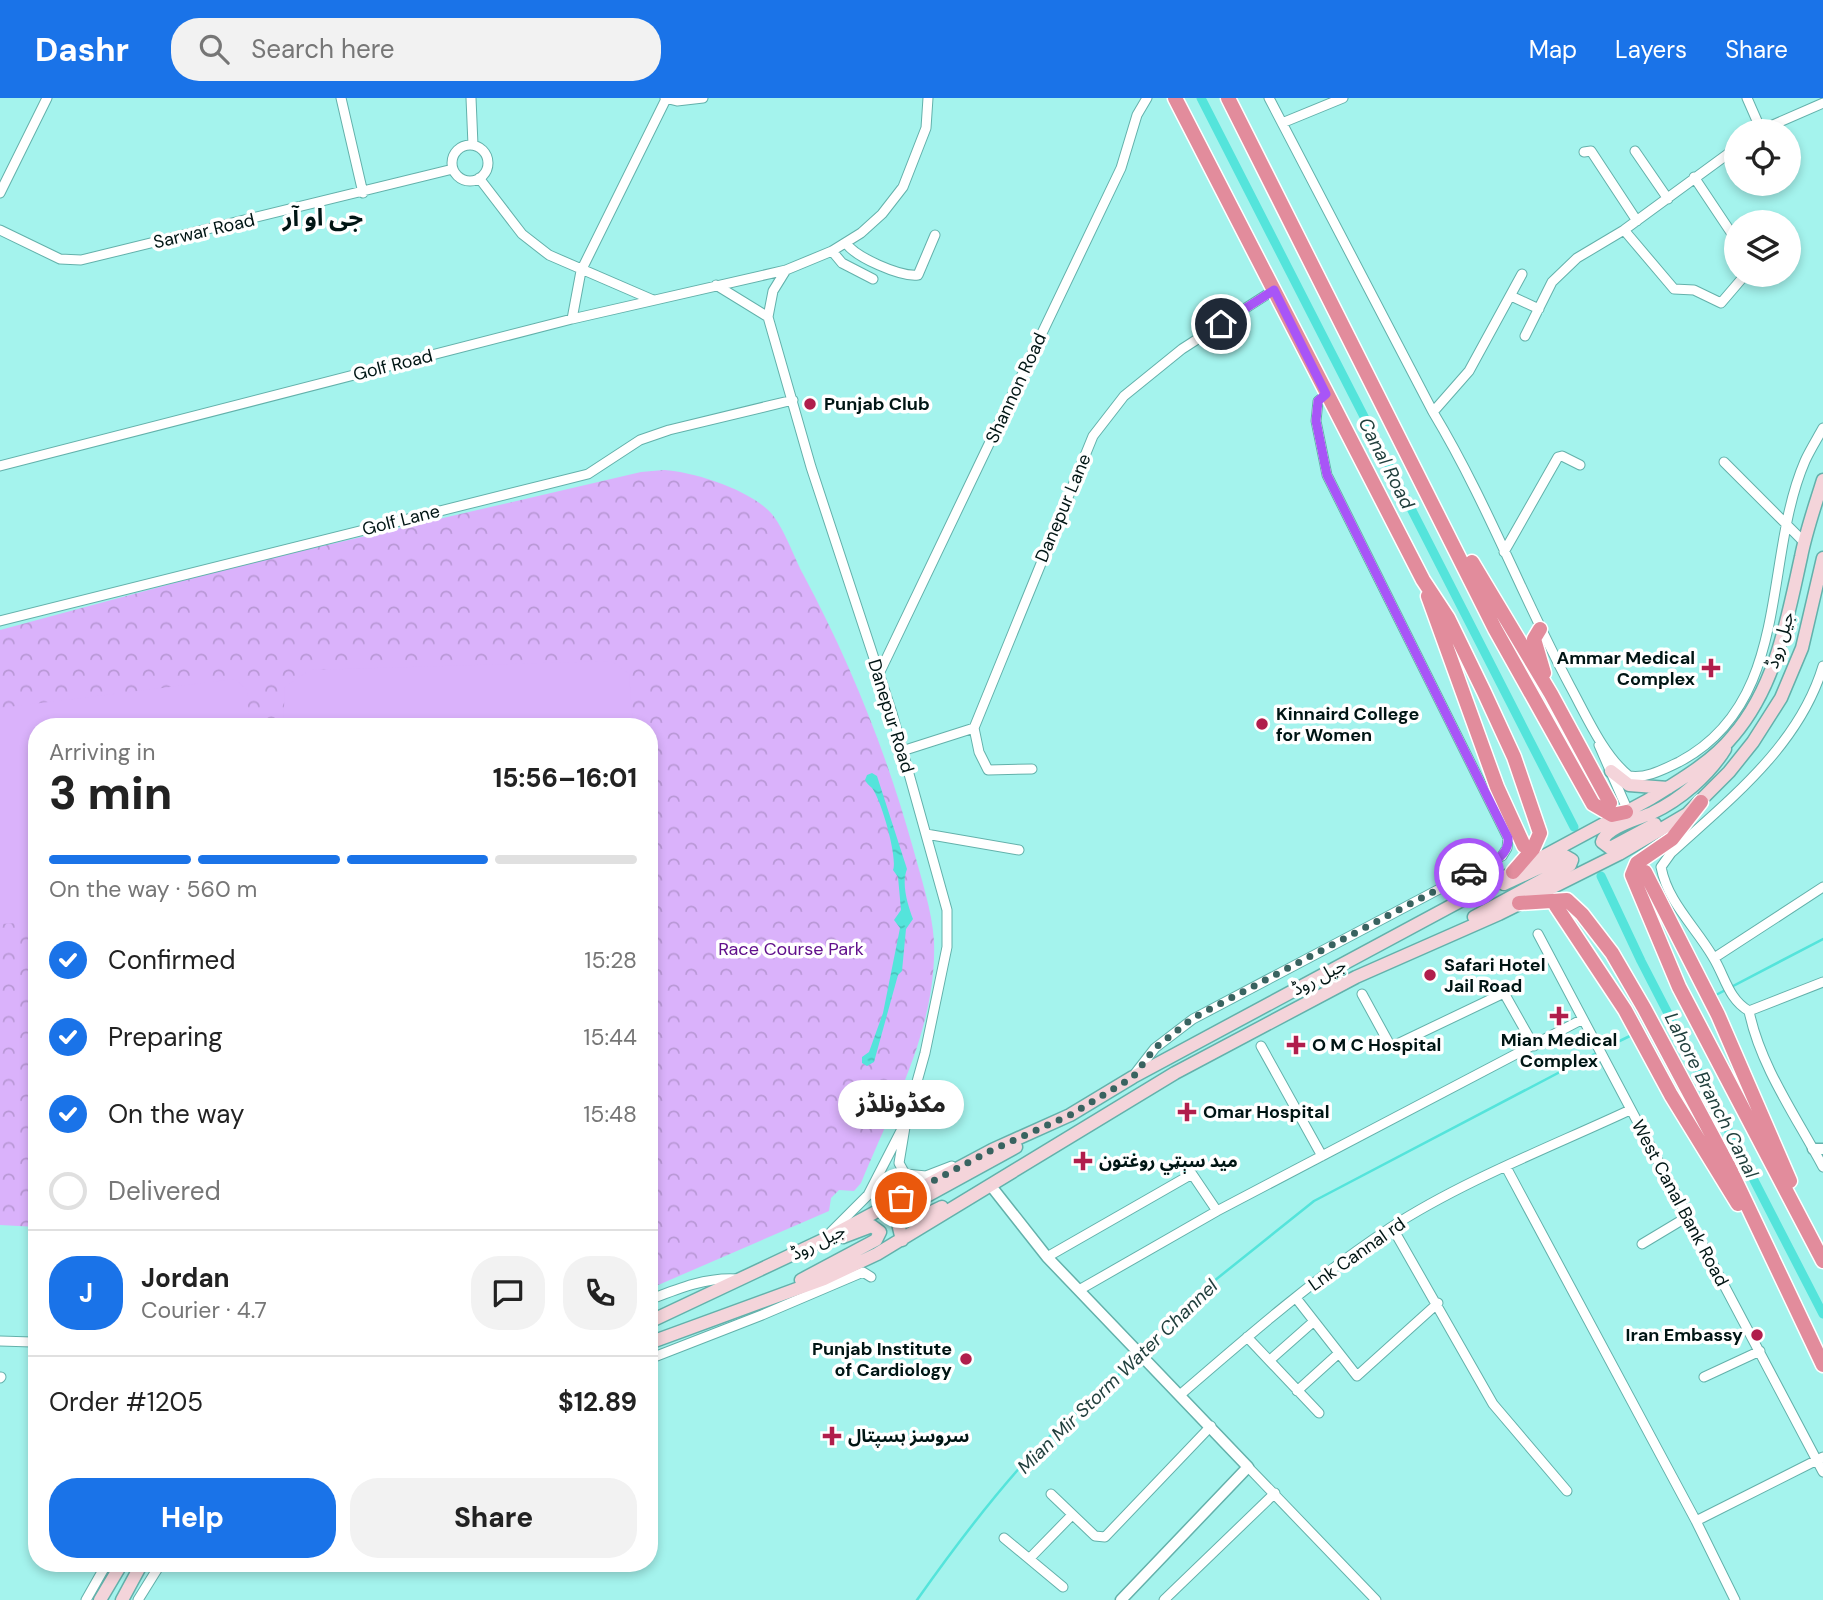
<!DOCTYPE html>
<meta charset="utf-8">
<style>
:root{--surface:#fff;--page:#f2f2f2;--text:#222;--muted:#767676;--line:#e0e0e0;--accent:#1a73e8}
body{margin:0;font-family:"DM Sans","Noto Sans Arabic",sans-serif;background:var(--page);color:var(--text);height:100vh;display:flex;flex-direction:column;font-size:26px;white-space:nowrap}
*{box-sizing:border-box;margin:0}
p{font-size:23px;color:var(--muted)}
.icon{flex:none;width:38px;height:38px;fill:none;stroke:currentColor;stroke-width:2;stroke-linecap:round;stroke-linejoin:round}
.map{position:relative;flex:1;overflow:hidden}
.panel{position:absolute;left:28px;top:620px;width:630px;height:854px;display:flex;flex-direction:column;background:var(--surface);border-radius:28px;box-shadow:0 4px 10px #0003}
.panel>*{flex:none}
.controls{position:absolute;left:1724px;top:21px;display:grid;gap:14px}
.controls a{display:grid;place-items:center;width:77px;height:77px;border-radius:50%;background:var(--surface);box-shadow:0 4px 10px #0003;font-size:35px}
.pin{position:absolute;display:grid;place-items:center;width:60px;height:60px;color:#fff;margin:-30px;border:4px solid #fff;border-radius:50%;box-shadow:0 2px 7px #0007}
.courier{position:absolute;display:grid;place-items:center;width:70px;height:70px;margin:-35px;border:5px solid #a855f7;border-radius:50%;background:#fff;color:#222;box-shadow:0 2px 9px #0007}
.bubble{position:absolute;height:49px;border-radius:24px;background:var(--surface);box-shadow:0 4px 10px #0003;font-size:23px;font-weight:800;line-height:49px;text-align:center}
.summary em{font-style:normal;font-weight:800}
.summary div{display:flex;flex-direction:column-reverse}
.summary{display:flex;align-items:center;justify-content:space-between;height:119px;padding:0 21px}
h1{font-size:46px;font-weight:800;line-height:52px}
.bar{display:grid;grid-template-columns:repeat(4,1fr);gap:10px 7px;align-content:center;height:84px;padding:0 21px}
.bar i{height:9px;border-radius:5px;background:var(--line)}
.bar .selected{background:var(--accent)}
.bar p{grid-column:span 4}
.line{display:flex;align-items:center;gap:18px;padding:0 21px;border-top:2px solid var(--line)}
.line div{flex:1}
.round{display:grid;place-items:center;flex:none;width:74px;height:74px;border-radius:28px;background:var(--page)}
ol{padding:0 21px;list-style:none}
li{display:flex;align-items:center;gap:21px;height:77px}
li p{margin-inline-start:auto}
li .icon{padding:7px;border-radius:50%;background:var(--accent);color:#fff;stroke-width:4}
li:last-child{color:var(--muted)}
li i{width:38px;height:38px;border:4px solid var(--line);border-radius:50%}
.cta{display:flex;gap:14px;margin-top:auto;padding:14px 21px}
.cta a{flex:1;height:80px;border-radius:28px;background:var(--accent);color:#fff;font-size:28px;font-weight:800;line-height:80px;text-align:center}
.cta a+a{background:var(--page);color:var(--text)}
header{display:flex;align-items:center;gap:42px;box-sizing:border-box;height:98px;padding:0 35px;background:var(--accent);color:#fff}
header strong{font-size:33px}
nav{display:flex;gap:38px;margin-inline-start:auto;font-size:24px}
.search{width:490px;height:63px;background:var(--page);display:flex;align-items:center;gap:18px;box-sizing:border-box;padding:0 24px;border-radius:28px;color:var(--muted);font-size:26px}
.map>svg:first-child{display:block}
.park{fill:url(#park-crowns)}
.pitch{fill:#dab2fb}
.water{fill:url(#water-ripples)}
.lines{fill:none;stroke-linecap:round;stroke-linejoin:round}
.stream{stroke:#54e4db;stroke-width:2.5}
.canal{stroke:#54e4db;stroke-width:9}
.minor-casing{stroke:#63b1ab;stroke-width:11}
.tertiary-casing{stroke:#63b1ab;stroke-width:13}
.secondary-casing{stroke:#63b1ab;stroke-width:15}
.trunk-casing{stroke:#fff;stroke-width:17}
.minor{stroke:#fff;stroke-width:9}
.tertiary{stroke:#fff;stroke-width:10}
.secondary{stroke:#f4d4da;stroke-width:12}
.trunk{stroke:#e28c9c;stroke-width:14}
.done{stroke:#396360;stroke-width:7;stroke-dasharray:0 12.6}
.route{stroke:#a855f7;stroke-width:9}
.poi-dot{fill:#b01e4c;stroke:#fff;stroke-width:2.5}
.labels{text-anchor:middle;stroke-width:7;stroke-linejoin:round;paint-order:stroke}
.street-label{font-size:18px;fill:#001514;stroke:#fff}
.poi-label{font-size:18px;font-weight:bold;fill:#001514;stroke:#fff;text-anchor:start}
.park-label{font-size:18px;fill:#61108c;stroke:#fff}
.water-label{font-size:19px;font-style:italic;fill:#22403e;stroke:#fff}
.district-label{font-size:24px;font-weight:bold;fill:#001514;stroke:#fff}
</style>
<header>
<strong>Dashr</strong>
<div class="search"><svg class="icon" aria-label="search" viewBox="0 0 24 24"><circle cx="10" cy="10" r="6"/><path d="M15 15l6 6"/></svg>Search here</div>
<nav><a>Map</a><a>Layers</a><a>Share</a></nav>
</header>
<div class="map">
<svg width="1823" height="1502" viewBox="0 0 1823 1502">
<defs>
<pattern id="park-crowns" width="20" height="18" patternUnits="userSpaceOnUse" patternTransform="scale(1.75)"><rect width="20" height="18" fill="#dab2fb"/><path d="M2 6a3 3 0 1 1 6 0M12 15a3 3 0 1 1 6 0" fill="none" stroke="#b998d6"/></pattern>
<pattern id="water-ripples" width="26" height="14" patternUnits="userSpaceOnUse" patternTransform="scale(1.75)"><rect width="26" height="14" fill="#54e4db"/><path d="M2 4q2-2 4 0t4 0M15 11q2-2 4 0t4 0" fill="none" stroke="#47c3bb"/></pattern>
</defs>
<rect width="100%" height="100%" fill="#a4f3ed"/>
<path class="park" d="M664,372C695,374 750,392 771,415C783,428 794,459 803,476C850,564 886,653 913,750C921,780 932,812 934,843C937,930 893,1007 861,1085L854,1093L839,1092L831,1100L829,1113L649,1191V628H37V1129L0,1127V532L245,466L641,374Z"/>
<path class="pitch" d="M612,563L629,576L633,628H283L285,589L310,572Z
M235,581L247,592L249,628H37V824L0,826V610Z"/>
<path class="water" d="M872,675L877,678L907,771C901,786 908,808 913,821L906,831L902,873L898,877L874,964L867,968L862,965V959L869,954L883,915L900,830L894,822L901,812L898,779L893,772C898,760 881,701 872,690C869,687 866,685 865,682L867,677Z"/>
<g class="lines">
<path class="stream" d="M1714,898L1823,841
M1603,951L1632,937
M1141,1254L1189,1203L1314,1103L1598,954
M917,1502C953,1451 991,1400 1034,1354C1065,1321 1104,1293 1137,1259"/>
<path class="canal" d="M1201,0L1574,729
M1601,778L1641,863L1823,1216"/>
<defs>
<path id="minor" d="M341,0L363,95
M471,0L473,47
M665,0L677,3L703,0
M1269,0L1433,314C1486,402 1522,498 1570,588C1586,617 1603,657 1629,678C1646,681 1664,671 1679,664C1793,604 1762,462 1805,363C1810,352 1817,341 1823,330
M1747,0L1761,32
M1282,25L1343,0
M1759,33L1823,5
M452 65a18 18 0 1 1 36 0a18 18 0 1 1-36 0Z
M1635,53L1668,101
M1584,54L1591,53L1637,123
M1694,79L1736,142
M479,80L522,136L549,157L653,202
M0,95L47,0
M0,132L60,161L81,162L453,71
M1624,132L1674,191L1694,192L1721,205L1745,177
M846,145C855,159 900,179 918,177L935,137
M832,153L842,165L873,181
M716,187L768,219
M1511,198L1539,211
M572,221L581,173L666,1
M1525,238L1552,184L1577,160L1624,132L1736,50
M1433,314L1469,273L1522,176
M1724,364L1804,444
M0,368L572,221L786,172
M1504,454L1558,359L1562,358L1580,367
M0,523L588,376L640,342L669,332L793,302
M878,578L1121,70L1137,17L1147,0
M974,630L979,654L988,672L1032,671
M1599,647L1628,713
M902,653L974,630L1093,338L1124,298L1182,251L1274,192
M926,736L1019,752
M1538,836L1823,1374
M1714,860L1823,789
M1362,896L1391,949L1504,895L1534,948
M1749,913C1728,901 1725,878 1713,859C1695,828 1668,805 1661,769L1671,755C1730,701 1799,648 1823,568
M1749,913C1760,968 1797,1020 1823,1069
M1749,913L1823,884
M1261,948L1322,1058
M1134,977L1155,950L1193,921L1502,758L1507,750L1508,740L1327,377L1316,323L1318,303L1327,296
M906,1023L925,955L947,849V812L892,615L811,369L768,219L773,193L786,172L832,153L861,135L882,116L903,89L926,30L928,0
M1506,1069L1696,1423
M1392,1129L1493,1306L1567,1393
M831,1134L868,1097L906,1023L899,1065L905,1076L926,1078L952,1068
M1642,1146L1687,1119
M1047,1159L1192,1076L1217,1113
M1079,1192L1217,1113L1581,922
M1296,1200L1357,1278L1438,1205
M649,1202C677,1191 706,1179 737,1181
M1247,1239L1319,1315
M0,1243L32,1244
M649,1261L762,1217L863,1174L871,1179
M1270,1262L1313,1224
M1704,1279L1760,1253
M0,1280L1,1279
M1297,1293L1339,1255
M1181,1296C1248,1238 1316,1179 1390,1130C1462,1083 1553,1048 1630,1012
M1248,1369L1376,1502
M1051,1396L1095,1438L1105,1439L1211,1328
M1004,1440L1063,1489
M1030,1460L1072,1417
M86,1502L107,1465
M138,1502L161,1465
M1164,1502L1275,1395
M1735,1502L1696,1423L1823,1359"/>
<path id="tertiary" d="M1813,1051H1823
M991,1088L1047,1159L1248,1369L1121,1502"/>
<path id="secondary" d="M1611,673L1629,687L1668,690
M1655,726L1610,750L1602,744C1606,729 1638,721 1652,715C1680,702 1709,677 1725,651
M1474,819L1570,767L1572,762L1565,758L1504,786
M942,1109L919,1120L914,1119L910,1111L914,1105L1016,1049
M880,1112L897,1121L902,1142
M801,1182L876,1142L880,1134L872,1128L843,1139
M649,1224L825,1141L992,1052L1070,1017L1133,979L1648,702C1677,684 1711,665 1733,638C1776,588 1787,522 1801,459C1806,433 1815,408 1823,382
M649,1245L824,1181L877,1156L1175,975L1356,879L1499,816L1619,756L1687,716L1729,674L1753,644L1781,600L1802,550L1823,460
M100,1502L122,1465
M122,1502L142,1465"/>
<path id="trunk" d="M1175,0L1423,482L1448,520L1484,594L1514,659L1540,735L1533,751L1513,774
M1228,0L1495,531L1593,706L1612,717L1626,714
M1472,464L1551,596L1610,705
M1428,498L1497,689L1524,748
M1540,531L1534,541L1544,575
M1701,704L1672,741L1637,765L1632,777L1679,889L1823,1163
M1645,774L1718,917L1790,1083
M1519,805L1567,802L1582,816L1612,855L1644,910L1729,1069L1823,1267
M1556,808L1625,912L1671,997L1738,1106"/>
</defs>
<use href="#minor" class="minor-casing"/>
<use href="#tertiary" class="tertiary-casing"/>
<use href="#secondary" class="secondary-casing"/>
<use href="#trunk" class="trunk-casing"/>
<use href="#minor" class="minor"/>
<use href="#tertiary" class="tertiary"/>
<use href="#secondary" class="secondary"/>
<use href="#trunk" class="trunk"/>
</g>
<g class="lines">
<path class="done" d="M901,1100L992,1052L1070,1017L1133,979L1155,950L1193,920L1469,775"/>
<path class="route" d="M1221,226L1274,192L1326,296L1318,303L1316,323L1327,377L1508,740C1510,761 1485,767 1469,775"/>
</g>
<g class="poi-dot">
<circle cx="810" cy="306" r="7"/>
<path d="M1707.5 559.5h7v7h7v7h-7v7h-7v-7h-7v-7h7z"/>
<circle cx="1262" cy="626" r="7"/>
<circle cx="1430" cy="877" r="7"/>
<path d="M1555.5 907.5h7v7h7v7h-7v7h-7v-7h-7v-7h7z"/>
<path d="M1292.5 936.5h7v7h7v7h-7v7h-7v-7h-7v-7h7z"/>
<path d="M1183.5 1003.5h7v7h7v7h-7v7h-7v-7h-7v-7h7z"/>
<path d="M1079.5 1052.5h7v7h7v7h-7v7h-7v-7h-7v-7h7z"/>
<circle cx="1757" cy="1237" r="7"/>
<circle cx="966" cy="1261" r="7"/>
<path d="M828.5 1327.5h7v7h7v7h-7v7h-7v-7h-7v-7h7z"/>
</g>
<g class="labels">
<g class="street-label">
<text transform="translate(204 133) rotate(-13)" y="6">Sarwar Road</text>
<text transform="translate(393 267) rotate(-14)" y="6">Golf Road</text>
<text transform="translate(1016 290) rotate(-65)" y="6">Shannon Road</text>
<text transform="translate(1063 410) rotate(-67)" y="6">Danepur Lane</text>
<text transform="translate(401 422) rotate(-14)" y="6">Golf Lane</text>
<text transform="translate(1780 542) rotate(-73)" y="6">جیل روڈ</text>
<text transform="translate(891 618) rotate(73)" y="6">Danepur Road</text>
<text transform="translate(1319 879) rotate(-28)" y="6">جیل روڈ</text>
<text transform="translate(1680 1105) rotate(62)" y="6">West Canal Bank Road</text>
<text transform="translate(818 1144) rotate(-27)" y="6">جیل روڈ</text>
<text transform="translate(1357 1156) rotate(-35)" y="6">Lnk Cannal rd</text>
</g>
<g class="poi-label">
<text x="824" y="312">Punjab Club</text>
<text x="1695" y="566" text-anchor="end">Ammar Medical<tspan x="1695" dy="21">Complex</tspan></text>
<text x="1276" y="622">Kinnaird College<tspan x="1276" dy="21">for Women</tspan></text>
<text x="1444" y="873">Safari Hotel<tspan x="1444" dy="21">Jail Road</tspan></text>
<text x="1559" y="948" text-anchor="middle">Mian Medical<tspan x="1559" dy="21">Complex</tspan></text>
<text x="1312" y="953">O M C Hospital</text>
<text x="1203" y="1020">Omar Hospital</text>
<text x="1099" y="1069">مید سېټي روغتون</text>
<text x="1743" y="1243" text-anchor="end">Iran Embassy</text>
<text x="952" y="1257" text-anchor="end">Punjab Institute<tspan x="952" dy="21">of Cardiology</tspan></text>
<text x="848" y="1344">سروسز ہسپتال</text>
</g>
<g class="park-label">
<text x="791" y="857">Race Course Park</text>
</g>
<g class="water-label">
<text transform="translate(1387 365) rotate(63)" y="7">Canal Road</text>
<text transform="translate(1712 997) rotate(63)" y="7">Lahore Branch Canal</text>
<text transform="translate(1117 1278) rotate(-44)" y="7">Mian Mir Storm Water Channel</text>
</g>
<g class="district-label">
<text x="323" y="128">جی او آر</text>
</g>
</g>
</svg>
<div class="controls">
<a><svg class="icon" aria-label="locate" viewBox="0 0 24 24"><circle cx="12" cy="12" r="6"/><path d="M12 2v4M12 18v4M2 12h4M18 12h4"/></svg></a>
<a><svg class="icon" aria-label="layers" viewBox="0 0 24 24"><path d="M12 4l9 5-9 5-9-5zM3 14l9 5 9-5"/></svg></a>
</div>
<div class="pin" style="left:901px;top:1100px;background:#ea580c"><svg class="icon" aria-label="bag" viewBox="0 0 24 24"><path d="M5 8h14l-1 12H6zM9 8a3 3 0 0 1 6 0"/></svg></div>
<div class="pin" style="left:1221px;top:226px;background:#1f2937"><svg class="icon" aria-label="home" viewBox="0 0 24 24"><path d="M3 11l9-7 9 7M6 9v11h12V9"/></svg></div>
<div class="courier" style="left:1469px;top:775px"><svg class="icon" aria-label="car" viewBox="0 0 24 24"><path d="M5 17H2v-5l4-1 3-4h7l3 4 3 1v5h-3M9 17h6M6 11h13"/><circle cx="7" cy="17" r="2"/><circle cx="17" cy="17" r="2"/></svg></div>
<div class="bubble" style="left:838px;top:982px;width:126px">مکڈونلڈز</div>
<section class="panel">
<div class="summary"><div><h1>3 min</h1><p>Arriving in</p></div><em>15:56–16:01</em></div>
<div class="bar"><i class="selected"></i><i class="selected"></i><i class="selected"></i><i></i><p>On the way · 560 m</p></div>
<ol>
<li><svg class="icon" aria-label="check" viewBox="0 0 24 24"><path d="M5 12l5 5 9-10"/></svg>Confirmed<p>15:28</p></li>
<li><svg class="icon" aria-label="check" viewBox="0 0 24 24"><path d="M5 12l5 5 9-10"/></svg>Preparing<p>15:44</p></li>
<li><svg class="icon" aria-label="check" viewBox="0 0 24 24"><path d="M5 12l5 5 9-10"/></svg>On the way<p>15:48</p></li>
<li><i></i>Delivered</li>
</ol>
<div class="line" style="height:126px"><b class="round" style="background:var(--accent);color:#fff">J</b><div><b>Jordan</b><p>Courier · 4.7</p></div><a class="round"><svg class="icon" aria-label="chat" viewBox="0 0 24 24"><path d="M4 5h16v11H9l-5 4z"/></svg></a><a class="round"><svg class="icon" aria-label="phone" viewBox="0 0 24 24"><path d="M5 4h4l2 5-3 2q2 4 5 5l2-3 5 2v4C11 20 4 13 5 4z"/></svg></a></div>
<div class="line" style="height:91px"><div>Order #1205</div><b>$12.89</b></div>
<div class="cta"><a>Help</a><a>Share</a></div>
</section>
</div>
